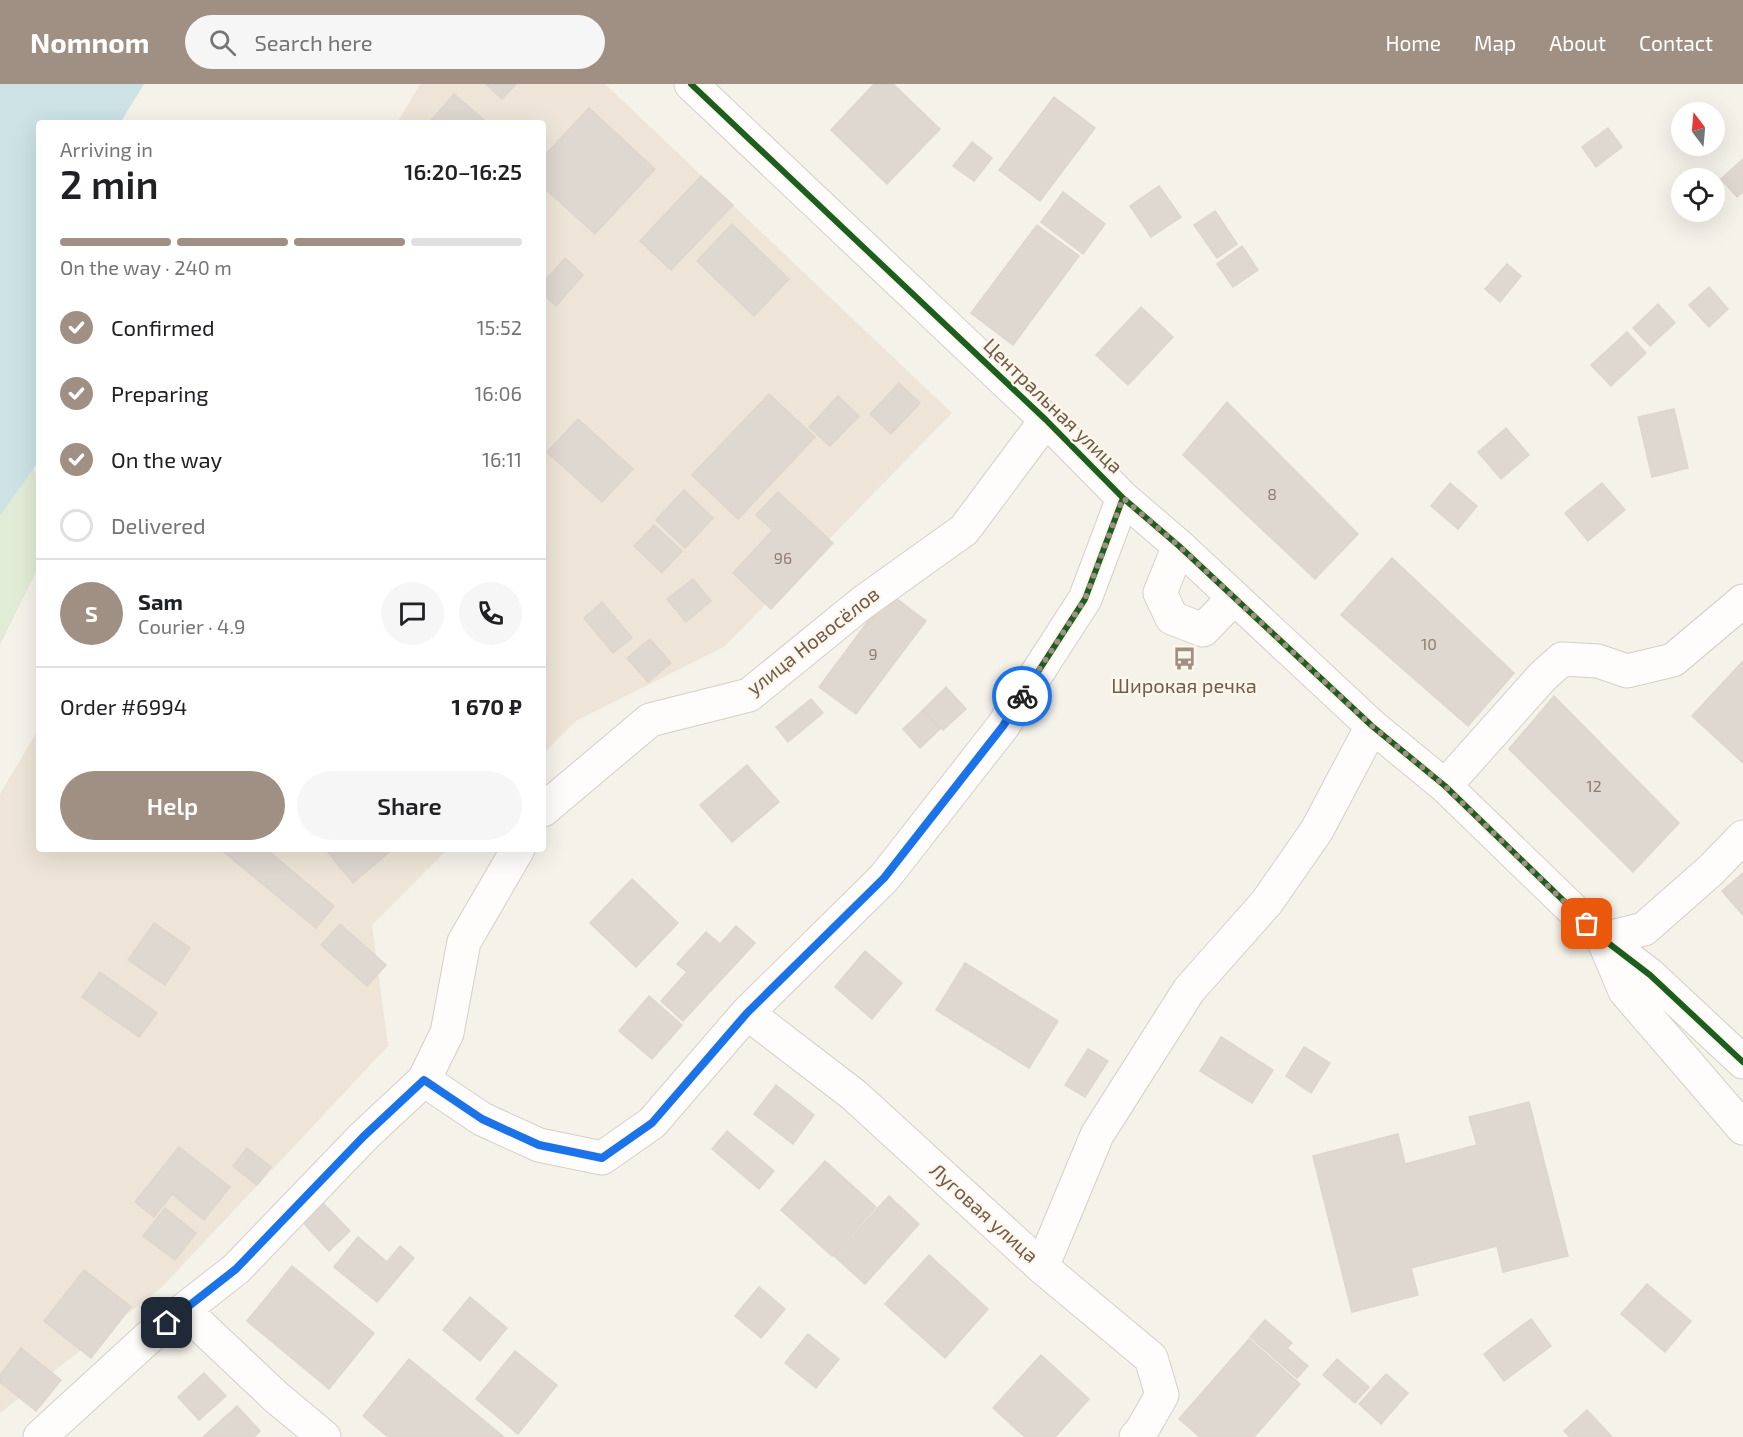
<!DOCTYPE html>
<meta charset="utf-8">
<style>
:root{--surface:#fff;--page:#f6f6f6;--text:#202124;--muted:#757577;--line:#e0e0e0;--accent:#9f9083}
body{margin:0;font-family:"Exo 2",sans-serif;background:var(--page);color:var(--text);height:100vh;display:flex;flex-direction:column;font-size:22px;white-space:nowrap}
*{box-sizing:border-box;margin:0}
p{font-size:20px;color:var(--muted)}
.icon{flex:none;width:33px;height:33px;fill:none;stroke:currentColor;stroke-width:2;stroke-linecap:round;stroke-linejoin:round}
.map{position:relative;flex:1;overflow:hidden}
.drawer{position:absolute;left:36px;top:36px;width:510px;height:732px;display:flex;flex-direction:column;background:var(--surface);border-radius:6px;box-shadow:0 6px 24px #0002}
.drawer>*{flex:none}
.needle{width:39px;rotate:344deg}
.tools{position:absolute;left:1671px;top:18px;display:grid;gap:12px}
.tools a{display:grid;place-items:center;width:54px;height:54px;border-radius:50%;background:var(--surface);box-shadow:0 6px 24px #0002;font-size:30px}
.pin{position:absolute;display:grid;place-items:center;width:51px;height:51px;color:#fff;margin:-26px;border-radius:12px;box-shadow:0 3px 9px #0006}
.courier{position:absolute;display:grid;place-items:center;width:60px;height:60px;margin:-30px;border:4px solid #1a73e8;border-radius:50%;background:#fff;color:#222;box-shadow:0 2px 8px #0007}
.headline em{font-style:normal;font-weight:600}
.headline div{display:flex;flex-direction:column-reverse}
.headline{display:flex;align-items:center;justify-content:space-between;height:102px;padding:0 24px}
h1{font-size:39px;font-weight:600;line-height:45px}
.bar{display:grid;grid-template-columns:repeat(4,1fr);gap:9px 6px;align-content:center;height:72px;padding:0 24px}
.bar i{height:8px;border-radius:4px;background:var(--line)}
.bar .on{background:var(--accent)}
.bar p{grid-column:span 4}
.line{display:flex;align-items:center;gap:15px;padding:0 24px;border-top:2px solid var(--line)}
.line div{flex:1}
.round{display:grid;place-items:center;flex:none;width:63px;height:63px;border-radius:32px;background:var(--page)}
ol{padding:0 24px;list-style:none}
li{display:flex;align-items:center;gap:18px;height:66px}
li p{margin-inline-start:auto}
li .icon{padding:6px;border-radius:50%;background:var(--accent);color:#fff;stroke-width:4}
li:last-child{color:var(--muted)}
li i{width:33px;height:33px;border:3px solid var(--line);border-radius:50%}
.primary-button{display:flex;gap:12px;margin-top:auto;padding:12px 24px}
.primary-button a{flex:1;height:69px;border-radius:36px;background:var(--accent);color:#fff;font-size:24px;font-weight:600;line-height:69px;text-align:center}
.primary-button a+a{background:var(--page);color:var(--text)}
header{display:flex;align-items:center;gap:36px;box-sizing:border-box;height:84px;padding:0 30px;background:var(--accent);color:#fff}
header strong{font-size:28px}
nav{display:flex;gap:33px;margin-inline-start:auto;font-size:21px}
.search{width:420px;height:54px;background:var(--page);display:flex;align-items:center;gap:15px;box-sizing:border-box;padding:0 21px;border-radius:33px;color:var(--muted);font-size:22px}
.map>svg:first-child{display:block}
.residential{fill:#eee5d8}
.green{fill:#e1ecd6}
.water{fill:#cce2e4}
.building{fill:#dfd8d0;stroke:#ded5cd;stroke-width:1.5}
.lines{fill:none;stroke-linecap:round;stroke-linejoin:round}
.minor-casing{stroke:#d4cfc8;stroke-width:35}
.minor{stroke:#fefdfc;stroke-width:33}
.cycleway-casing{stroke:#fdf7eb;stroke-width:10}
.cycleway{stroke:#1b5e20;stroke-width:6}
.done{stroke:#9f9083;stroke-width:6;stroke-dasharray:0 10.8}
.route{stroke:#1a73e8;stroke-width:8}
.labels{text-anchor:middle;stroke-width:4.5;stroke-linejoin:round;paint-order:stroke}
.number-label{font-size:16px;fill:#8f7d70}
.street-label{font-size:20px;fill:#715b4c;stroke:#fdf7eb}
.poi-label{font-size:20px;fill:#715b4c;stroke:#fdf7eb}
</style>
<header>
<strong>Nomnom</strong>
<div class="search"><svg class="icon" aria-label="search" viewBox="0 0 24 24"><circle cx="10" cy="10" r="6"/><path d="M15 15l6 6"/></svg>Search here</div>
<nav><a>Home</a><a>Map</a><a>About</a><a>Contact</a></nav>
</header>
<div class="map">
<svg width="1743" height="1353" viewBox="0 0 1743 1353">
<rect width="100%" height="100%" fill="#f5f2ea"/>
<path class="residential" d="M420,0H605L952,329L724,563L576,637L543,670V39H397Z
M39,644V765H448L372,841L388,962L162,1203L0,1329V710Z"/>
<path class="green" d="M33,385L39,392V482L0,561V432Z"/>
<path class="water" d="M0,0H144L120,39H39V377L0,432Z"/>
<path class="building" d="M486,0H516L502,15Z
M874,0H893L940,45L887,100L831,46Z
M454,10L484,36L481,39H429Z
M1054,13L1095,44L1040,117L999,86Z
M589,24L655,85L595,150L543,103V73Z
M1608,44L1622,63L1596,83L1582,63Z
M972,58L992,74L974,97L953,82Z
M1743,75V108L1737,113L1721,95Z
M701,92L733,121L671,186L640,157Z
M1159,102L1181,133L1151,153L1130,122Z
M1063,108L1105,140L1083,170L1041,138Z
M1215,127L1237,160L1217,174L1194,141Z
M732,140L789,195L754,232L697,177Z
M1037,141L1079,172L1013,261L971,229Z
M1242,162L1258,186L1233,203L1217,180Z
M565,174L583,191L556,222L543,210V199Z
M1507,180L1521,192L1500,218L1485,205Z
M1709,203L1728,225L1709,243L1689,221Z
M1658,220L1675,239L1650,262L1633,244Z
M1141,223L1173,253L1128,301L1096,271Z
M1627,248L1646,269L1611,302L1591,281Z
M899,299L920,319L891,350L870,330Z
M769,310L815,353L738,435L692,391Z
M838,312L859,332L830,362L809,343Z
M1227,318L1358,450L1315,495L1183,371Z
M1674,325L1688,384L1652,393L1638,333Z
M578,335L633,385L602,418L547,368Z
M1506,344L1529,371L1501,395L1478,368Z
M1450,399L1477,422L1458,445L1431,422Z
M1602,399L1625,426L1588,457L1565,429Z
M684,406L713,434L685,464L656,436Z
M778,408L833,459L771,525L733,489L773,446L756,431Z
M654,441L682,467L662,489L634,462Z
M1392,474L1514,589L1468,642L1341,531Z
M693,495L711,517L686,538L667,515Z
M889,509L926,537L856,630L819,603Z
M602,518L632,554L613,569L584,534Z
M650,555L671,579L648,598L627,574Z
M1743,577V679L1692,632Z
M946,603L966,625L943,646L924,625Z
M1554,612L1679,739L1633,788L1509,665Z
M811,615L823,629L788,658L776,643Z
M923,626L940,645L920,664L903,645Z
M747,681L779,718L732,758L700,721Z
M220,765H266L334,822L316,844Z
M325,765H387L389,768L353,799Z
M1743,789V831L1722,807Z
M632,795L678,839L636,883L590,839Z
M154,839L190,864L165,901L128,876Z
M340,840L386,881L367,902L321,861Z
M736,842L755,859L683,937L661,917L687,888L677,880L706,848L720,860Z
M865,867L902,899L872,935L835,903Z
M965,879L1058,937L1029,984L936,926Z
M100,888L157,929L139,953L82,913Z
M649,912L682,941L652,975L619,947Z
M1221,953L1273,986L1252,1019L1200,987Z
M1304,963L1330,979L1311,1009L1286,992Z
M1088,965L1108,977L1085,1013L1065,1001Z
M776,1001L814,1031L793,1060L754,1030Z
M1529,1018L1568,1172L1503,1188L1497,1162L1411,1184L1418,1211L1352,1228L1313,1072L1398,1050L1405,1080L1477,1061L1469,1033Z
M727,1047L774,1087L759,1105L712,1065Z
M179,1063L230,1103L204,1136L172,1110L154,1133L135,1118Z
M247,1064L271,1083L257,1101L233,1082Z
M825,1077L876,1123L832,1172L781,1126Z
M889,1112L919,1140L865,1200L834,1172Z
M320,1116L350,1147L329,1167L300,1135Z
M165,1124L196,1149L175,1176L143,1152Z
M358,1153L387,1178L400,1162L414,1174L377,1218L334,1183Z
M929,1171L988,1225L945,1274L885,1220Z
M292,1182L374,1249L329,1305L247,1237Z
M84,1186L131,1223L91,1274L44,1237Z
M1647,1200L1691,1237L1665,1268L1621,1230Z
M759,1203L785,1225L761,1254L735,1232Z
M470,1213L507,1244L480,1277L443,1246Z
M1531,1235L1551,1262L1504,1297L1484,1270Z
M1265,1236L1292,1259L1287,1264L1308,1282L1297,1294L1250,1253Z
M808,1250L839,1275L816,1304L785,1279Z
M1249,1255L1300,1300L1254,1353H1200L1179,1335Z
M21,1264L61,1296L36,1327L0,1298V1291Z
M515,1267L557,1301L518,1350L476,1315Z
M1041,1271L1089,1315L1055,1353H1025L993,1324Z
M409,1275L504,1353H388L363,1332Z
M1337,1275L1369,1303L1355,1319L1323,1291Z
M204,1289L226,1312L199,1336L178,1313Z
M1386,1290L1408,1309L1381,1340L1359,1320Z
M237,1322L260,1347L254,1353H203Z
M1587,1326L1612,1353H1570L1564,1347Z"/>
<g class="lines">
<defs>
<path id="minor" d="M691,0L1046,336L1123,414L1179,462L1372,642L1445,702L1603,855L1650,891L1743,978
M1179,462L1160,509L1172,534L1203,546L1234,514
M1445,702L1542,593L1562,575L1598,577L1627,587L1673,576L1743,517
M543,726L650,636L749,611L862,519L964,446L1046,336
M1743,753L1711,786L1644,845L1603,855L1625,907L1743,1044
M747,929L854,1011L1042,1183L1151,1274L1162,1311L1142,1346L1136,1353
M424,996L482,1035L539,1061L602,1074L652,1039L747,929L884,794L1003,642L1085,515L1123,414
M1042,1183L1097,1051L1189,906L1267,818L1317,746L1372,642
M184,1226L276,1313L324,1353
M40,1353L149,1253L236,1185L364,1052L424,996L447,949L464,858L518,765"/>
</defs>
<use href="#minor" class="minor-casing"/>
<use href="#minor" class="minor"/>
<defs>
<path id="cycleway" d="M691,0L1046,336L1123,414L1179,462L1372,642L1445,702L1603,855L1650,891L1743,978
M424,996L482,1035L539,1061L602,1074L652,1039L747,929L884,794L1003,642L1085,515L1123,414"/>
</defs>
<use href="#cycleway" class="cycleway-casing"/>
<use href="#cycleway" class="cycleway"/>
</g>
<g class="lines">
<path class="done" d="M1022,612L1085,515L1123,414L1179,462L1372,642L1445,702L1587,840"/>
<path class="route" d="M167,1239L236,1185L364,1052L424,996L482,1035L539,1061L602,1074L652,1039L747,929L884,794L1003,642L1022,612"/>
</g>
<defs>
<symbol id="bus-bare" viewBox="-9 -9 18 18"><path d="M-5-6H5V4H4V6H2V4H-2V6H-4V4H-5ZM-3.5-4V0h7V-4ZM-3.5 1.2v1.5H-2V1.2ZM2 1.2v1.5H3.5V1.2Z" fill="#9f9083" stroke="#fdf7eb" stroke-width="2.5" paint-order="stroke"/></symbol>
</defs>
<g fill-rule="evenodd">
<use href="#bus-bare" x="1168" y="558" width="33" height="33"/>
</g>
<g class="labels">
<g class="number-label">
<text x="1272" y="416">8</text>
<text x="783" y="480">96</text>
<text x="1429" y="566">10</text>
<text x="873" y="576">9</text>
<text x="1594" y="708">12</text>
</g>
<g class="street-label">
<text transform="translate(1053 322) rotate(44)" y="7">Центральная улица</text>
<text transform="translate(813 557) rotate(-38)" y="7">улица Новосёлов</text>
<text transform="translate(984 1129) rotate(42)" y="7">Луговая улица</text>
</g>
<g class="poi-label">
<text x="1184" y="609">Широкая речка</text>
</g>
</g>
</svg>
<div class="tools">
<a><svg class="needle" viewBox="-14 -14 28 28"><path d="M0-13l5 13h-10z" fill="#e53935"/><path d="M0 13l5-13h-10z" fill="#757577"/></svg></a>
<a><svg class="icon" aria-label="locate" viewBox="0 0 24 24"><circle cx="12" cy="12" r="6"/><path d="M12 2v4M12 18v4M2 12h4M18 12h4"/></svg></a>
</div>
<div class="pin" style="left:1587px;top:840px;background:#ea580c"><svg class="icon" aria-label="bag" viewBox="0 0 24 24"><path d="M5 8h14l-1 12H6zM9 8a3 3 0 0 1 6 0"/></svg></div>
<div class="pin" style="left:167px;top:1239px;background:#1f2937"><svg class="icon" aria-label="home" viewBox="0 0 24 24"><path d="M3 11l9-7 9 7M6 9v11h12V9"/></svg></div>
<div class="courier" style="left:1022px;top:612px"><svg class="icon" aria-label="bike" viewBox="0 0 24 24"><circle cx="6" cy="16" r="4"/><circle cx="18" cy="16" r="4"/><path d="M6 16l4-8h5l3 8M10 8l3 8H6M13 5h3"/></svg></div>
<section class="drawer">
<div class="headline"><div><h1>2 min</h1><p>Arriving in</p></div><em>16:20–16:25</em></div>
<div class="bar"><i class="on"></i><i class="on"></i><i class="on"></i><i></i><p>On the way · 240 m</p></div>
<ol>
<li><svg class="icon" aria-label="check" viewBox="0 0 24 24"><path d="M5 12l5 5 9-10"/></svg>Confirmed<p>15:52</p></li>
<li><svg class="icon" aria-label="check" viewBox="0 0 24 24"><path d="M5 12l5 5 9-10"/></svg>Preparing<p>16:06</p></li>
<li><svg class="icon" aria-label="check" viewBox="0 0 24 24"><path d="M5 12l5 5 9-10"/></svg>On the way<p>16:11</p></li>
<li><i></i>Delivered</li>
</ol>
<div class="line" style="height:108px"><b class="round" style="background:var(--accent);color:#fff">S</b><div><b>Sam</b><p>Courier · 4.9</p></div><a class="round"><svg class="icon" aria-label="chat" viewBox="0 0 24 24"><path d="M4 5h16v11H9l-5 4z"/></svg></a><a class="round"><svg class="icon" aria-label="phone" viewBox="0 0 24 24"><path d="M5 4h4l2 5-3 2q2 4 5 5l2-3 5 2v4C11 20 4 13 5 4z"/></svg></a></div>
<div class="line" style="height:78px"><div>Order #6994</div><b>1 670 ₽</b></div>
<div class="primary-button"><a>Help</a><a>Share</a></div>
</section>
</div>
